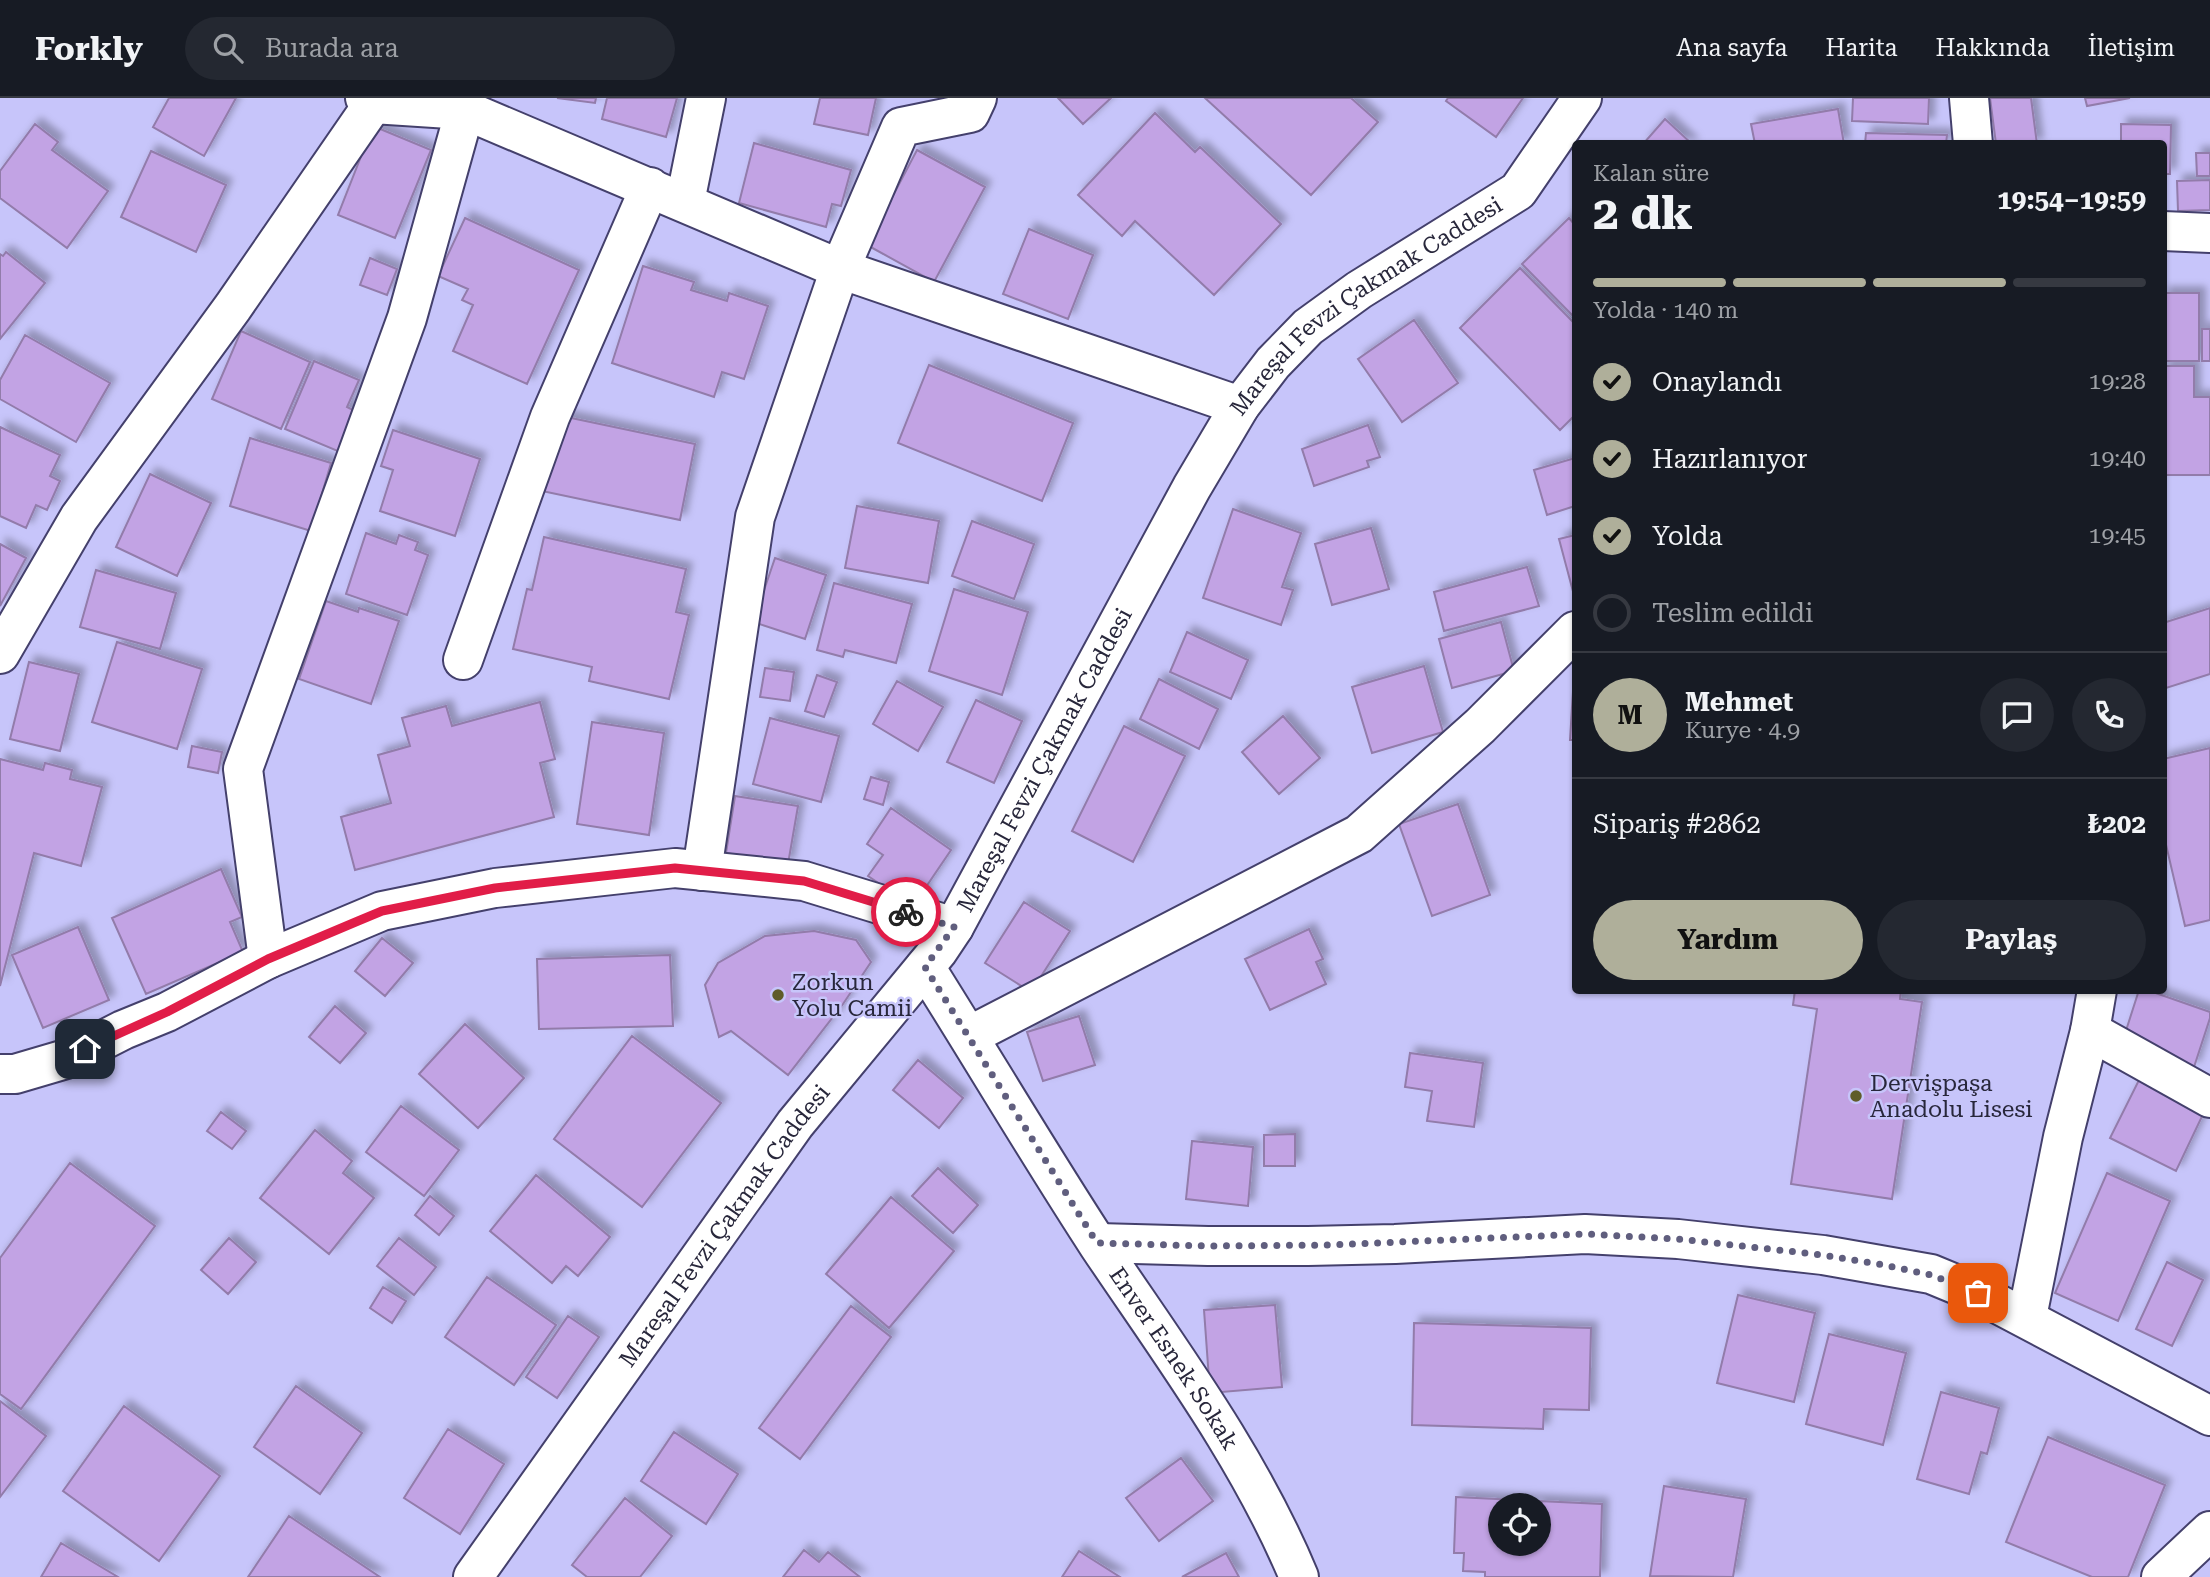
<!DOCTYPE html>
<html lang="tr">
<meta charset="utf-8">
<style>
:root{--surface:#171b24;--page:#242831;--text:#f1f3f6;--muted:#9ea1a6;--line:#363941;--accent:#afaf9a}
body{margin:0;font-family:"Roboto Serif",serif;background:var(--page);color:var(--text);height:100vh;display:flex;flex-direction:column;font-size:26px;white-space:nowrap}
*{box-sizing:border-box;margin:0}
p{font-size:23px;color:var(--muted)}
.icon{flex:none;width:38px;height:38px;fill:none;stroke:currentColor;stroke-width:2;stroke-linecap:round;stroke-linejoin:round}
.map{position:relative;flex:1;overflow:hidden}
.drawer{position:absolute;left:1572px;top:42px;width:595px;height:854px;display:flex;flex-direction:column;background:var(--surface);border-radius:7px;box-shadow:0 2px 5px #0004}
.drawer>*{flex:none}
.controls{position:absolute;left:1488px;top:1395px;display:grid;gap:14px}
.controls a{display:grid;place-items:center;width:63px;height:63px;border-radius:50%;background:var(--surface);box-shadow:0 2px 5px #0004;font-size:35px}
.pin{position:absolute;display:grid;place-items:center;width:60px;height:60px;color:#fff;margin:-30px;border-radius:14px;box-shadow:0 4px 10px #0006}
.courier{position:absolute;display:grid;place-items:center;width:70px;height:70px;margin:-35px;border:5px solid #e11d48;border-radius:50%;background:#fff;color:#222;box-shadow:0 2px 9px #0007}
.summary em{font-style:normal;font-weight:700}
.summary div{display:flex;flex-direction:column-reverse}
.summary{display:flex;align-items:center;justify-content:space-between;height:119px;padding:0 21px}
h1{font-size:46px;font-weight:700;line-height:52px}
.bar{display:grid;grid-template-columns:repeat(4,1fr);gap:10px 7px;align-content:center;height:84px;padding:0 21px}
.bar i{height:9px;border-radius:5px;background:var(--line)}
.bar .current{background:var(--accent)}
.bar p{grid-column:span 4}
.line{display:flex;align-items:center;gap:18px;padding:0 21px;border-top:2px solid var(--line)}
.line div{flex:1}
.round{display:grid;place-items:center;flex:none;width:74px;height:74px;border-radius:37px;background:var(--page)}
ol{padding:0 21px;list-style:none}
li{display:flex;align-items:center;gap:21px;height:77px}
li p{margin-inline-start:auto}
li .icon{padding:7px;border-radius:50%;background:var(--accent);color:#111;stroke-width:4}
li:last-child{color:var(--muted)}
li i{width:38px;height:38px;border:4px solid var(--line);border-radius:50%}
.cta{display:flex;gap:14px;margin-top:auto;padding:14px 21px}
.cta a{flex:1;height:80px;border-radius:42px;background:var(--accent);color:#111;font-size:28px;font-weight:700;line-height:80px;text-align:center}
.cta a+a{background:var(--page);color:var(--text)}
header{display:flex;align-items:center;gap:42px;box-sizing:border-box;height:98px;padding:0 35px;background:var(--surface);border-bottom:2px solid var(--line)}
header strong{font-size:33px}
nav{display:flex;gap:38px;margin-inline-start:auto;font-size:24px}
.search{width:490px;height:63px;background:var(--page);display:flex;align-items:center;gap:18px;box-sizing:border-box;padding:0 24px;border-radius:38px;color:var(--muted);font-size:26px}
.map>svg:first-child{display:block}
.building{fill:#c2a3e4;stroke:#927baa;stroke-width:2;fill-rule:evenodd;filter:url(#shadow)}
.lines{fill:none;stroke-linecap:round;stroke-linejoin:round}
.street-casing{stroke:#44406c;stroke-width:42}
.secondary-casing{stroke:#44406c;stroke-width:42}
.street{stroke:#fff;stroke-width:38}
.secondary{stroke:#fff;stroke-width:38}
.done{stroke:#605e7e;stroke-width:7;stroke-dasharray:0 12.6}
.route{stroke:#e11d48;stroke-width:9}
.poi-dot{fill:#5f5c29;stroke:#c7c5fa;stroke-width:2.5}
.labels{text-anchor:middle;stroke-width:5;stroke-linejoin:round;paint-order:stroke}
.street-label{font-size:23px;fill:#28273b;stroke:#c7c5fa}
.poi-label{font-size:23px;fill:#28273b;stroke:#c7c5fa;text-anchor:start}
</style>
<header>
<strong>Forkly</strong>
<div class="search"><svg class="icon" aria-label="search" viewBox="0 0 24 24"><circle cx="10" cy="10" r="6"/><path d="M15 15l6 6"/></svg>Burada ara</div>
<nav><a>Ana sayfa</a><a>Harita</a><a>Hakkında</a><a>İletişim</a></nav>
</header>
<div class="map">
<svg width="2210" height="1479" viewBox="0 0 2210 1479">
<defs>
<filter id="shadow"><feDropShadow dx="6" dy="-6" stdDeviation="3.5" flood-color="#0004"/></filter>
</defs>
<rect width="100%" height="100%" fill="#c7c5fa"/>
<path class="building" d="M169,0H236L204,58L153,29Z
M557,0H596L595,5Z
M607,0H677L666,39L602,21Z
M820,0H876L868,37L814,26Z
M1058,0H1111L1083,26Z
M1205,0H1351L1378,24L1311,97Z
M1448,0H1523L1496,39L1446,3Z
M1853,0H1929L1928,26L1852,23Z
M1990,0H2031L2037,46H1996Z
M2085,0H2130L2087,8Z
M1838,11L1844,46H1755L1751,26Z
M1155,15L1195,54L1200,49L1281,126L1214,197L1135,123L1122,138L1078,97Z
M1665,21L1692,46H1643Z
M35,26L58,44L52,52L108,93L67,150L0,100V73Z
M2121,26L2171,27L2170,76H2163V46H2121Z
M373,28L431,52L395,140L338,117Z
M1866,35L1947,37L1946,46H1865Z
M754,45L851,72L841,108L832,106L826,129L739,105Z
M917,52L985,89L934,184L867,147Z
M151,53L226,87L196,154L121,119Z
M2196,55H2210V78H2197Z
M2210,82V112L2178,113L2177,83Z
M465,120L579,172L527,286L453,253L473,207L462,202L468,191L438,178Z
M1569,120L1575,127V220L1522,166Z
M1029,131L1093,157L1068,221L1003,196Z
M6,154L45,185L0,241V156L3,158Z
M370,160L397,171L387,197L360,187Z
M643,168L694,184L691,192L727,203L729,195L768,208L744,281L722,274L714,299L612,265Z
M1520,170L1575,226V317L1560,332L1460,230Z
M2163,195H2199V263H2163Z
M1414,222L1458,285L1402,324L1358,261Z
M2202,231H2210V263H2202Z
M241,233L310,264L281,331L212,301Z
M25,237L110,285L76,344L0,301V282Z
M314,263L359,282L347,309L357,314L340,354L285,331Z
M929,267L1073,325L1042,403L898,345Z
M2163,268H2194V299H2210V377H2163Z
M557,317L695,346L680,422L542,393Z
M1368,327L1380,359L1367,363L1369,369L1314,388L1302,351Z
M0,329L60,357L50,378L60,383L47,412L36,407L26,430L0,418Z
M393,332L480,361L455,438L380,413L393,372L381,368Z
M250,340L331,365L311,433L230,408Z
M1575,360V408L1547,417L1534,372Z
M150,376L211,405L177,478L116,449Z
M857,408L939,423L928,485L845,470Z
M1233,411L1301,435L1282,489L1293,492L1281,527L1203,500Z
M972,423L1034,446L1014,501L952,478Z
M1371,430L1389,491L1332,507L1315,446Z
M366,435L396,446L399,437L418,444L415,452L428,457L407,517L346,496Z
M1575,437V501L1559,441Z
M544,439L686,471L676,514L689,517L669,601L589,583L592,569L513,551L527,491L532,492Z
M0,446L26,460L0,508Z
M775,460L826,477L805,541L747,522L759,507Z
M1527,469L1539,508L1444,533L1434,494Z
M96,472L176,495L160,551L80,529Z
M834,485L912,506L896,565L845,552L843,559L817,552Z
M954,491L1028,514L1002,597L929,573Z
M326,503L358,514L359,510L399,523L371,606L299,581Z
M2210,510V576L2163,591V525Z
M1501,524L1514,573L1452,590L1439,541Z
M1187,534L1248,562L1231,601L1170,574Z
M117,544L202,571L177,651L92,624Z
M29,564L79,576L60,653L10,641Z
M1424,568L1443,634L1372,655L1352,589Z
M765,570L794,574L790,603L760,599Z
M817,577L837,584L824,619L805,613Z
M1574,577H1575V642H1570Z
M1159,581L1218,611L1199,651L1140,621Z
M897,583L943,609L918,653L873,626Z
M976,602L1022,623L994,685L947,664Z
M540,604L555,661L540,665L554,719L355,772L341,719L391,705L378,657L410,648L402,620L446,608L452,628Z
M1283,618L1320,660L1279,696L1242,654Z
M770,620L839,638L821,704L753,686Z
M592,624L664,635L649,737L577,726Z
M1124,628L1185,658L1133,764L1072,733Z
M192,648L222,654L218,675L188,669Z
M2210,650V822L2185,828L2163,734V661Z
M0,661L43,672L45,665L72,672L70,681L102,689L81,768L34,755L0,888Z
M871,679L889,684L883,707L864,701Z
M735,698L798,708L788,766L726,755Z
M1458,706L1490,797L1432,818L1399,726Z
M891,710L951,752L913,808L868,778L883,757L867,746Z
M221,771L242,819L230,824L243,854L146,896L112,820Z
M1024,804L1070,833L1031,894L985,865Z
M78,829L109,902L43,930L12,857Z
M1309,831L1323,861L1316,864L1326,886L1270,912L1245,861Z
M814,833L856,842L871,864L843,906L788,977L731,933L719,939L705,887L718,865L765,838Z
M382,840L413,865L385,898L355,873Z
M670,857L673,928L539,931L537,861Z
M1795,892H1901L1900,901L1922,904L1892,1101L1791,1086L1817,911L1793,907Z
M2139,892H2147L2210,914V920L2194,969L2122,945Z
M335,908L366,935L340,965L309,939Z
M1079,918L1095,967L1043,983L1027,934Z
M465,926L524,980L478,1030L419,976Z
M632,938L721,1005L642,1109L554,1041Z
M1410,955L1483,965L1474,1029L1427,1023L1432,993L1405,989Z
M918,962L963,1000L939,1030L893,992Z
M2141,978L2206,1010L2176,1073L2110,1040Z
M401,1008L459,1052L424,1098L366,1054Z
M221,1014L246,1033L232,1051L207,1033Z
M315,1032L352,1063L343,1075L374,1100L329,1156L260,1100Z
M1295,1036V1068H1264V1037Z
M1192,1043L1253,1049L1248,1108L1186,1101Z
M70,1065L155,1128L21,1311L0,1296V1160Z
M938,1070L978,1107L953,1135L912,1098Z
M2107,1075L2170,1103L2118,1223L2055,1195Z
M536,1077L610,1139L578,1178L566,1168L552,1185L490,1133Z
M430,1098L454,1118L439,1137L415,1117Z
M891,1099L954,1153L889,1230L826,1176Z
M229,1140L256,1164L228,1196L201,1172Z
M399,1140L436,1169L414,1197L377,1168Z
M2167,1164L2203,1182L2172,1248L2136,1231Z
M487,1179L556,1227L514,1287L445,1239Z
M383,1189L406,1203L392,1225L370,1210Z
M1738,1197L1815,1215L1794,1304L1717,1285Z
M1275,1207L1282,1289L1210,1295L1204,1212Z
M851,1208L891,1239L800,1361L759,1330Z
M568,1218L599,1239L557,1300L526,1279Z
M1414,1225L1591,1230L1589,1312L1544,1311L1543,1331L1412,1327Z
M1829,1236L1906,1255L1883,1347L1806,1326Z
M296,1288L362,1335L320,1396L254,1349Z
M1941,1294L1999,1310L1987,1356L1981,1354L1969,1396L1917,1381Z
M0,1303L46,1338L0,1399Z
M124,1308L220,1378L159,1463L63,1393Z
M448,1331L504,1366L460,1436L404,1400Z
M674,1334L738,1376L706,1426L641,1383Z
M2048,1339L2165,1387L2128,1479H2092L2006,1444Z
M1181,1360L1213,1403L1159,1443L1126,1400Z
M1664,1388L1746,1401L1733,1479L1650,1478Z
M1456,1399L1602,1406L1600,1479H1485V1474L1463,1473L1464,1455H1454ZM1500,1407H1538V1446H1500Z
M625,1400L672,1438L640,1479H587L572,1467Z
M289,1418L380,1479H248Z
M61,1445L118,1479H41Z
M804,1452L819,1464L828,1454L860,1479H783Z
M1079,1453L1120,1479H1062Z
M1226,1455L1239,1479H1182Z"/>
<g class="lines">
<defs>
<g id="street">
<path d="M365,0L373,6L465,12L840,171L1240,308"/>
<path d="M1969,0L1973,46"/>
<path d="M685,104L706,0"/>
<path d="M2163,133L2210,135"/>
<path d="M0,556L79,420L233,209L373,6"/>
<path d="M463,562L550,319L650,89"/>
<path d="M702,773L755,419L840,171L901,29L970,15L977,0"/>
<path d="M268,861L243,671L407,220L465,12"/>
<path id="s1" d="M925,869C983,961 1039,1056 1099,1148C1171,1255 1249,1359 1299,1479"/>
<path d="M2090,933L2210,1000"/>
<path d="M969,938L1359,736L1480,628L1575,533"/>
<path d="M1098,1145L1208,1148H1308L1395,1146L1585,1136L1678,1141L1823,1157L1931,1176L1977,1195L2210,1318"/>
<path d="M2027,1219L2063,1039L2090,933L2097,892"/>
<path id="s2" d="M473,1479L795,1026L938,853L954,829L1192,389L1240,308L1273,265L1308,229L1359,192L1518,93L1582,0"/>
<path d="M2161,1479L2210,1433"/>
</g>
<path id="secondary" d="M0,976H15L66,961L123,932L167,914L268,861L382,813L495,790L675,770L804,783L954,829"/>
</defs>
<use href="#street" class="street-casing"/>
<use href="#secondary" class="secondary-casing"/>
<use href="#street" class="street"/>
<use href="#secondary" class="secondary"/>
</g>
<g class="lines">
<path class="done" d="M906,814L954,829L925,869L1097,1145L1208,1148L1330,1147L1585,1136L1678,1141L1823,1157L1884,1167L1931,1177L1978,1195"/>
<path class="route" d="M85,951L167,914L268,861L358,823L382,813L495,790L675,770L804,783L906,814"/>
</g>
<g class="poi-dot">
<circle cx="778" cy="897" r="7"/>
<circle cx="1856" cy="998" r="7"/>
</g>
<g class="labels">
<g class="street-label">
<text dy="8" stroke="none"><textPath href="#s2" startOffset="1566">Mareşal Fevzi Çakmak Caddesi</textPath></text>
<text dy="8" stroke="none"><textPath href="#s2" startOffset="999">Mareşal Fevzi Çakmak Caddesi</textPath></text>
<text dy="8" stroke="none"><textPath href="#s2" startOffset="432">Mareşal Fevzi Çakmak Caddesi</textPath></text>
<text dy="8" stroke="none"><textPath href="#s1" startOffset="464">Enver Esnek Sokak</textPath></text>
</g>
<g class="poi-label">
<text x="792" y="892">Zorkun<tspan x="792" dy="26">Yolu Camii</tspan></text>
<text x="1870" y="993">Dervişpaşa<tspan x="1870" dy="26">Anadolu Lisesi</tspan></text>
</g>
</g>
</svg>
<div class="controls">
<a><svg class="icon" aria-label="locate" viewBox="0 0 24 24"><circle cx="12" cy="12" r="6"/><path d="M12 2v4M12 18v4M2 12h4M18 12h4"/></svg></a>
</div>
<div class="pin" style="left:1978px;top:1195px;background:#ea580c"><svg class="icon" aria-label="bag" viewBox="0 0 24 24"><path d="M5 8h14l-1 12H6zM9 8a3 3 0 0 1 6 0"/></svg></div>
<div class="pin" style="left:85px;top:951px;background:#1f2937"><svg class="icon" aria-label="home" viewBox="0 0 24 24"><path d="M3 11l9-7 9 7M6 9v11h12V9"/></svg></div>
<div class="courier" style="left:906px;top:814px"><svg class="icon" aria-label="bike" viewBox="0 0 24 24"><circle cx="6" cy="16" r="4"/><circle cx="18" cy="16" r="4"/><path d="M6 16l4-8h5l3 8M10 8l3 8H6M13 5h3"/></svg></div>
<section class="drawer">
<div class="summary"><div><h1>2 dk</h1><p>Kalan süre</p></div><em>19:54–19:59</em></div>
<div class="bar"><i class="current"></i><i class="current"></i><i class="current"></i><i></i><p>Yolda · 140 m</p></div>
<ol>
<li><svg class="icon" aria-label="check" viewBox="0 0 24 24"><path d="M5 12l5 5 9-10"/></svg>Onaylandı<p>19:28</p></li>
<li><svg class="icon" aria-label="check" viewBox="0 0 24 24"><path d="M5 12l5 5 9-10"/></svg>Hazırlanıyor<p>19:40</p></li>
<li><svg class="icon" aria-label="check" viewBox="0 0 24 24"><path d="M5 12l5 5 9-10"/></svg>Yolda<p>19:45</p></li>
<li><i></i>Teslim edildi</li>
</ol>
<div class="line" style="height:126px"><b class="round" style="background:var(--accent);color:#111">M</b><div><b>Mehmet</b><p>Kurye · 4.9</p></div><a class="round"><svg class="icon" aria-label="chat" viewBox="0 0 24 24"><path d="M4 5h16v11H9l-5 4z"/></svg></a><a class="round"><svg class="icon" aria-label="phone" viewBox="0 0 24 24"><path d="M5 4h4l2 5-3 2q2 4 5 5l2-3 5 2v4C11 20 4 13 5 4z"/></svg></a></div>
<div class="line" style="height:91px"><div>Sipariş #2862</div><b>₺202</b></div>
<div class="cta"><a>Yardım</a><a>Paylaş</a></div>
</section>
</div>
